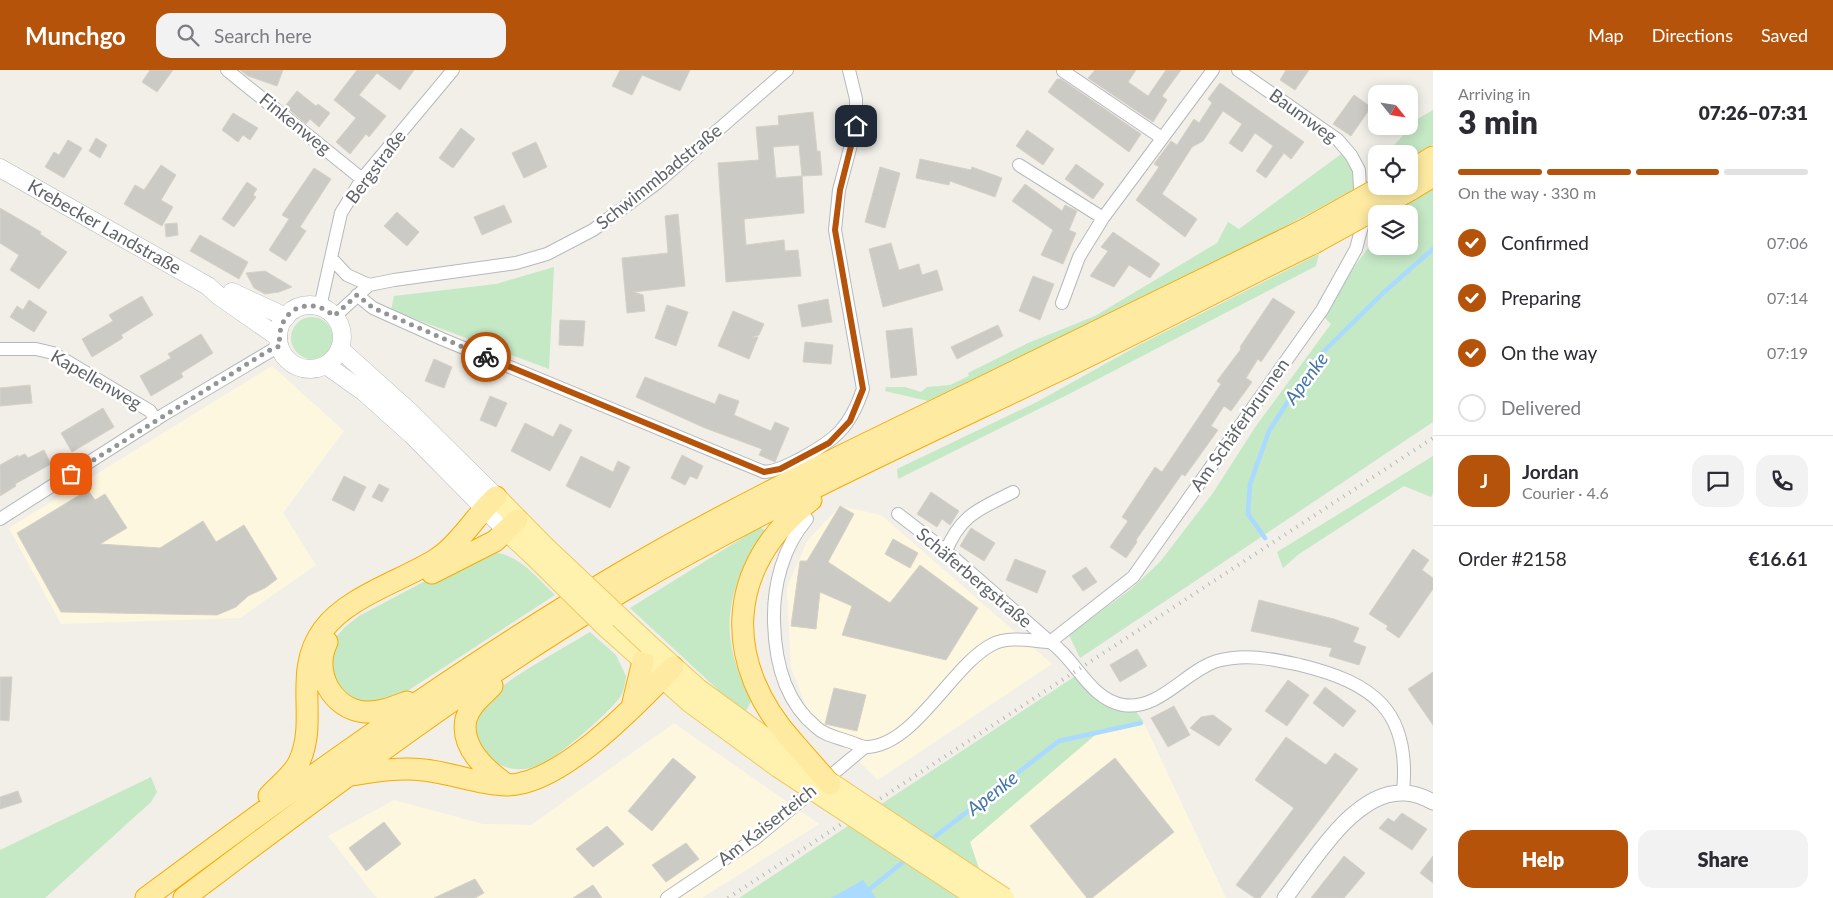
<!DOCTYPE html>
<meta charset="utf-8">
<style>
:root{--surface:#fff;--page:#f2f2f3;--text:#2b2b33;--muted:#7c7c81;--line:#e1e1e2;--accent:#b45309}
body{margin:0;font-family:Lato,sans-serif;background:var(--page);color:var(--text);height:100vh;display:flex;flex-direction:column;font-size:19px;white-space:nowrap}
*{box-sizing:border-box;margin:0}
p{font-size:16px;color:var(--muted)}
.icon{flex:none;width:28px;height:28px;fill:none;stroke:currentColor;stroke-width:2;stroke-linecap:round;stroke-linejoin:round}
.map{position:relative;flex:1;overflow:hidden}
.panel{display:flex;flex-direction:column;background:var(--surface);width:400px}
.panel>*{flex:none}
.needle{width:32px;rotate:120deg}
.buttons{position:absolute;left:1368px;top:15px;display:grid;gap:10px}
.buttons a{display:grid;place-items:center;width:50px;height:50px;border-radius:10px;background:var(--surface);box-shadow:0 2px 12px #0003;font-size:25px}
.pin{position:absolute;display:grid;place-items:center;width:42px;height:42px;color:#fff;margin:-21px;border-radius:10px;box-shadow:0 2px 8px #0006}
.courier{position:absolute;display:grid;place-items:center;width:50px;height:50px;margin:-25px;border:4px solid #b45309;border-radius:50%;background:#fff;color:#222;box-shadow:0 1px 6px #0007}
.summary em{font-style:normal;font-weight:800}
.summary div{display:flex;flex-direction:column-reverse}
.summary{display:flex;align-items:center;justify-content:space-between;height:85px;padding:0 25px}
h1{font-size:32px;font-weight:800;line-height:38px}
.bar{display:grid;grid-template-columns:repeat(4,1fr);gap:8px 5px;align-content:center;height:60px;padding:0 25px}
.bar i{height:6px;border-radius:4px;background:var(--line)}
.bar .current{background:var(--accent)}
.bar p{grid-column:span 4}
.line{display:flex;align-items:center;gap:12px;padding:0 25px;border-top:1px solid var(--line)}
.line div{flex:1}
.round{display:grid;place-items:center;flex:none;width:52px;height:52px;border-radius:15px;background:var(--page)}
ol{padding:0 25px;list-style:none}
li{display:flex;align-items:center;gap:15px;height:55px}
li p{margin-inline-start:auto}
li .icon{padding:5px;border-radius:50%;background:var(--accent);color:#fff;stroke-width:4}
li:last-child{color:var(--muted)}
li i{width:28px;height:28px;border:2px solid var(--line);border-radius:50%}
.primary-button{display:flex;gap:10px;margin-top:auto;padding:10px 25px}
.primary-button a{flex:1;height:58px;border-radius:15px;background:var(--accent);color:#fff;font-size:20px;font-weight:800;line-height:58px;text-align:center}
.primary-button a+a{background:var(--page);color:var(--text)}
header{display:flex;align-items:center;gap:30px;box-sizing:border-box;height:70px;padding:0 25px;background:var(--accent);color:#fff}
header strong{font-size:24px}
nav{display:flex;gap:28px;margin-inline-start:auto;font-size:18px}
.search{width:350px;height:45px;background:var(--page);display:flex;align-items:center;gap:12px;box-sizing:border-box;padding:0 18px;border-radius:15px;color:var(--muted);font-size:19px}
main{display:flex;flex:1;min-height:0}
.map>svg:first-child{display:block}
.commercial{fill:#fef7e0}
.green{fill:#c5e8c5}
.water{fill:#aadaff}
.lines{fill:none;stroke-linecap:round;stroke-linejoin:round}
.stream{stroke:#aadaff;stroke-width:4.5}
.building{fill:#cccac5;stroke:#d6d1c6;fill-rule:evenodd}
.minor-casing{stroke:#b5b8bc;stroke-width:14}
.tertiary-casing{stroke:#b5b8bc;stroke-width:17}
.secondary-casing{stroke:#b6babf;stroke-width:19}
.primary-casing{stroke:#f2c960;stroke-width:22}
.trunk-casing{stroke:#f9ab00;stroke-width:23}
.minor{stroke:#fff;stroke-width:12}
.tertiary{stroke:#fff;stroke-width:15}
.secondary{stroke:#fff;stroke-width:18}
.primary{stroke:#fff2af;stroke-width:20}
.trunk{stroke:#feeaa1;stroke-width:21}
.rail{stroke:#b6b7b8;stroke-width:4;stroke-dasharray:1 6;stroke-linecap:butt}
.primary-bridge-casing{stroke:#f2c960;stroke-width:22;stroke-linecap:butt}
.trunk-bridge-casing{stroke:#f9ab00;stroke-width:23;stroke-linecap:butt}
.primary-bridge{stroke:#fff2af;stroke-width:20}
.trunk-bridge{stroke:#feeaa1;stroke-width:21}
.done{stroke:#929495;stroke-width:5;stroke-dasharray:0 9}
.route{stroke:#b45309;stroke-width:6}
.labels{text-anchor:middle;stroke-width:5;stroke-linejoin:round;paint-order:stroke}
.street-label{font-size:18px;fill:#5f6368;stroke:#fff}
.water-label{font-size:19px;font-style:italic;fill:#4174aa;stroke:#fff}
</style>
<header>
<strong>Munchgo</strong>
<div class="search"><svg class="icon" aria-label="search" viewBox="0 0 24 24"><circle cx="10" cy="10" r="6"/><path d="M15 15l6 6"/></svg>Search here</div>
<nav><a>Map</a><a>Directions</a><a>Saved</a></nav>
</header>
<main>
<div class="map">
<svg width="1433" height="828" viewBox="0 0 1433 828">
<rect width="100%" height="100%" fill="#f1efe8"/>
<path class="commercial" d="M272,296L344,361L283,443L316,495L240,548L61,554L9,458Z
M840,436L881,445L1052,594L878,710L808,641L791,597L787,517L808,470Z
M1143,651L1226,828H989L970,772L1101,660Z
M674,653L819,754L702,828H377L328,766L394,730L483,754L531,755Z"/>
<path class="green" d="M1433,40V74L1409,88V84H1386L1419,48Z
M1344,82L1349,89L1358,117L1260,170L928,331L885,321L886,317H905L921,322L927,317L950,315L969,306L968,303L1028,273L1095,246L1217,173L1228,152L1239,159Z
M1433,119V352L1080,588L1069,565L1131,519L1160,492L1213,423L1256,356L1331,254L1325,248L1328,233L1376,167V176H1409V144H1390Z
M1319,184L1316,196L1069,324L898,409L897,399L1037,332L1139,275Z
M554,197L549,299L391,240L394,226L496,214Z
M291 268a21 21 0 1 1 42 0a21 21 0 1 1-42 0Z
M1433,386V423L1431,427L1404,416L1299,484L1283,498L1277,482Z
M760,457L766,461C742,492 724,534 731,573C734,594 743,613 751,632L744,644L630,538Z
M497,483C521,486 539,510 555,525L392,631L374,635L351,631L333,612L330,579L336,567L345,557L359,546L429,509L485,485Z
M590,562L616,585L626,606C625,613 624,621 620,627C609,643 552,693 535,697C493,709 460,669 485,632C498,613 568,576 590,562Z
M1086,599L1091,607L1109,624L1124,628L1130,633L1143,651L1101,660L970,772L989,828H739Z
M151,707L157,722L151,732L45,828H0V780Z"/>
<path class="water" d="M863,810L876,828H831Z"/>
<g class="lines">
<path class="stream" d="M1265,468L1248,444L1250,414L1269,361L1315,290L1383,223L1433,179
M928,772L1059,671L1141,653
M859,828L908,788"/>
</g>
<path class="building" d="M150,0H173L157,22L142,12Z
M240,0H283L277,16L248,6Z
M357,0H414L400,20L377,3L359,25L386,46L369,67L366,64L350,84L336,72L356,48L334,30Z
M620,0H690L680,21L642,5L632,25L612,16Z
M1095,0H1136L1128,12L1148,26L1166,0H1181L1162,26L1167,30L1153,52L1088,8Z
M1286,0H1309L1295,20L1280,10Z
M1057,9H1061L1141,64L1129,82L1048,22Z
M1220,13L1304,72L1291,89L1284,83L1266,108L1256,101L1273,76L1255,63L1242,82L1229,73L1242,54L1223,41L1203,71L1192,77L1162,124L1197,149L1185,167L1136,130L1159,97L1154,94L1171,71L1177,75L1194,49L1199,53L1212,33L1208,29Z
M297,21L316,36L318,34L330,43L319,57L310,49L306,54L285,36Z
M1354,25L1371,37L1351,66L1333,54Z
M813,42L817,81H820L822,105L802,106L804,143L744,149L746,175L784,170L785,181L798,180L801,206L726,212L718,93L759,90L756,57L779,55L778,46ZM799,75L802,106L776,108L773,77Z
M233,43L258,58L250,70L243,65L238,72L222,60Z
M461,58L475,69L453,98L439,88Z
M1027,60L1054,79L1043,95L1016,76Z
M96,68L107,75L100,88L89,81Z
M68,70L82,78L64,108L45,97L54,82L59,85Z
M536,72L547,97L524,108L512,83Z
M920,89L971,100L972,97L1002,108L995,127L950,111L949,115L916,108Z
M1076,94L1104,114L1093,129L1065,109Z
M161,95L176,105L161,130L173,137L162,156L124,134L135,115L144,120Z
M880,97L900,103L885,158L865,152Z
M314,98L331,109L300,157L306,161L286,191L269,180L289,149L282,145Z
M247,112L257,119L253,125L256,127L234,157L222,149Z
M1025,114L1062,141L1065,135L1077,141L1069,160L1076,163L1063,194L1041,185L1053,160L1012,131Z
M504,135L512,152L482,165L474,147Z
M0,138L41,162L40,164L67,182L39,219L10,200L19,185L0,173Z
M397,142L419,162L407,176L384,156Z
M678,144L685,216L634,222L643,225L645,241L627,243L622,188L668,183L665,146Z
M177,153L178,165L166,167L165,154Z
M1113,162L1160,194L1150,208L1129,195L1114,217L1090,206L1108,181L1101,177Z
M200,165L248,192L239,209L190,181Z
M891,173L899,200L919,194L922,205L937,200L943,220L883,237L869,179Z
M265,201L292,217L279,222L265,224L254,218L246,203Z
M1033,206L1054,214L1040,250L1019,241Z
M142,226L153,245L121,265L123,268L92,287L82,269L113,251L109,245Z
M1273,228L1295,242L1261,292L1258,289L1246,308L1252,312L1231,341L1224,336L1211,356L1218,360L1185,406L1182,404L1136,470L1137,472L1126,488L1110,477L1128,451L1122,447L1155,397L1162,402L1221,314L1217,311L1241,279L1240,277Z
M828,229L832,252L802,257L798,235Z
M29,230L47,242L34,262L10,247L17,236L23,240Z
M667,235L688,242L676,276L655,268Z
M733,241L764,254L759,265L752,267H758L749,289L718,276Z
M560,250L585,251L583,276L559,275Z
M998,255L1003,266L957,289L951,277Z
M912,258L917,305L891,308L886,261Z
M201,264L213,283L181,303L183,307L151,326L140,306L171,288L168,284Z
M805,272L833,275L831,294L803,292Z
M434,289L452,297L444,318L425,311Z
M645,307L715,334L719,324L739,331L734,345L771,361L775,352L789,358L775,392L759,385L762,379L705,358L636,327Z
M30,315L32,333L0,336V318Z
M490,326L507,333L496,357L480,350Z
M103,338L114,357L72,382L61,363Z
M525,353L553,367L560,354L572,360L550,401L511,381Z
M44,380L51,394L15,414L16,416L0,426V395L18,385V387L25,384L28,388Z
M682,385L703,396L697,409L690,406L685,415L671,408Z
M581,386L613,402L618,391L630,397L610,438L566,416Z
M344,406L366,417L354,441L332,430Z
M379,414L389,419L382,432L372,427Z
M88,420L95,430L105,424L127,458L100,474L160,478L203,451L216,472L244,455L277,509L265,518L248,526L236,537L217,545L61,542L17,463Z
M931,422L959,441L950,455L942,449L937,457L917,444Z
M840,436L854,444L828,492L890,533L920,495L978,538L946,590L842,565L852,536L820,522L816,559L791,556L800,491H807Z
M971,458L995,473L984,491L960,476Z
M893,469L918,483L910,498L885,484Z
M1413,479L1429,490L1422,500L1433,508V519L1399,568L1386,559L1388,556L1369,544Z
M1015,489L1046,501L1037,523L1006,510Z
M1086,497L1097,512L1083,521L1072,506Z
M1259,530L1334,549L1359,558L1353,572L1366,577L1359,595L1329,586L1332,578L1251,561Z
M1137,579L1147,596L1120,612L1110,595Z
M1433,602V655L1408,619Z
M0,607H12L9,651L0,650Z
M1288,610L1309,625L1287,656L1265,641Z
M1325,617L1356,641L1343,657L1313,633Z
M834,618L866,625L857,661L825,654Z
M1174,636L1190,665L1168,677L1151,648Z
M1213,645L1232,659L1219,676L1190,658L1201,647Z
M1286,667L1326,695L1335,683L1358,699L1260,828H1255L1236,815L1294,738L1255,710Z
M673,688L696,707L652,761L628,741Z
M1115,688L1174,762L1092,828H1087L1030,756Z
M18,721L22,732L0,739V727Z
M1402,743L1427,759L1412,780L1379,758L1388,748L1394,752Z
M384,752L401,774L366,801L349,778Z
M607,756L624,774L593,797L576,779Z
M686,773L699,789L666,812L652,795Z
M1344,786L1365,803L1344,828H1311Z
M1433,786V813L1420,803Z
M475,809L484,823L475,828H434Z
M593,815L602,828H573Z"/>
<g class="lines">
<defs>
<path id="minor" d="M227,0L362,109
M1063,1L1162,68
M1019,95L1103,148
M331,188L347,205L369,215
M357,225L373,238L442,269L764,402C777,401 788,395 800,389C835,370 850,358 863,319L835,160L839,120L856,56V29L849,0
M1062,233L1079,187L1103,148L1213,0
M320,237L341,143L362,109L453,0
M335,246L369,215L394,210L516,193L547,184L593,160L657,113L787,0
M0,279H36L53,283L150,341L156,350
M898,444L946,481L1050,572C1076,589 1089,629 1123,635C1159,641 1185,601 1217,591C1246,583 1272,589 1300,595C1374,613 1411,641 1403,722
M0,449L163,345L279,276
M807,449C783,477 773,515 774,552C775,591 784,631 816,657C824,665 836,667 847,671C852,672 859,676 865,677C914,678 952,594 993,574C1009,566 1032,571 1050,572
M946,481C961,444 980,439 1013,422
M1050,572L1133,507L1322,240L1356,179L1362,156L1359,100L1351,85L1338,70L1238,0
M667,828L756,768L865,677"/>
<path id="tertiary" d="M1285,828C1312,794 1354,720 1404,723C1414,723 1424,727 1433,732"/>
<g id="secondary">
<path id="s1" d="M0,98L208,216L219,226L278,267"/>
<path d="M232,222L286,247"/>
<circle cx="310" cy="267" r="32"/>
<path d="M340,279L409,341L496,427"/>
<path d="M326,295L364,322L412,365L506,460"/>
</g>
<path id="primary" d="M496,427L544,476
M506,460L533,485
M603,554L691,633L778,697
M648,574L698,619L787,684"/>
<path id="trunk" d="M1409,102L1433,87
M1410,120L1433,106
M432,503L495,471L517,450
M327,572C312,602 332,639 365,642C380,643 394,637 407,632
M492,616C483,625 470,635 466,649C460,677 487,701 507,715
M632,637L643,591
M794,673C722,594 724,497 811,430
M352,705C376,701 400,697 424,700C452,703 478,714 506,715C560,716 637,634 673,597
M269,726C279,715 293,705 299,692C319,650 292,602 323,560C347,527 401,511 435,490C459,475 475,446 496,427
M146,828C299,714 455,601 619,504C739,433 866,374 991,313C1096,262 1201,210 1306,159
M184,828C328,720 471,610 626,519C762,439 907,373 1049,305C1138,263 1225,216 1314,173"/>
</defs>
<use href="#minor" class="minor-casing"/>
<use href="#tertiary" class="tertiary-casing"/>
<use href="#secondary" class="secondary-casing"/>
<use href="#primary" class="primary-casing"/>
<use href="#trunk" class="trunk-casing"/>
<use href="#minor" class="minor"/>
<use href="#tertiary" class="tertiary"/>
<use href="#secondary" class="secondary"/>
<use href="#primary" class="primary"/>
<use href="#trunk" class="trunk"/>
<path class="rail" d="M728,828L1433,368"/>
<defs>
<path id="primary-bridge" d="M544,476L648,574
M533,485L603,554
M787,684L1004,828
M778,697L978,828"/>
<path id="trunk-bridge" d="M1306,159L1383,116
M1314,173L1410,120
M794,673L830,714"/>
</defs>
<use href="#primary-bridge" class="primary-bridge-casing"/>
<use href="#trunk-bridge" class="trunk-bridge-casing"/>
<use href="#primary-bridge" class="primary-bridge"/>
<use href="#trunk-bridge" class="trunk-bridge"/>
</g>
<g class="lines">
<path class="done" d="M71,404L268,281L280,276C275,241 308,223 334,246L357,225L373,238L486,287"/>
<path class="route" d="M486,287L764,402L780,399L829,373L850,351L863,319L835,160L840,120L856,56"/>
</g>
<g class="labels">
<g class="street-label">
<text transform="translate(1303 46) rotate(36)" y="6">Baumweg</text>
<text transform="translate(295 54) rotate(39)" y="6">Finkenweg</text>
<text transform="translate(376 97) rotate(-53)" y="6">Bergstraße</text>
<text transform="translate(659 107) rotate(-39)" y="6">Schwimmbadstraße</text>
<text dy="6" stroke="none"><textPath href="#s1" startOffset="120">Krebecker Landstraße</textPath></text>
<text transform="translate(96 310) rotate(30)" y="6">Kapellenweg</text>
<text transform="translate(1240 355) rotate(-55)" y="6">Am Schäferbrunnen</text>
<text transform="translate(974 508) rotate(40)" y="6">Schäferbergstraße</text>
<text transform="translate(767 755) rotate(-38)" y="6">Am Kaiserteich</text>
</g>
<g class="water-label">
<text transform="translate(1306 308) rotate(-53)" y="7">Apenke</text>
<text transform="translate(992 723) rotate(-38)" y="7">Apenke</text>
</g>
</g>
</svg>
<div class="buttons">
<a><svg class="needle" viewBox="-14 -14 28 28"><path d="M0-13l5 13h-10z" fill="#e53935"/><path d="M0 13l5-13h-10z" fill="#7c7c81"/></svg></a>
<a><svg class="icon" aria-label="locate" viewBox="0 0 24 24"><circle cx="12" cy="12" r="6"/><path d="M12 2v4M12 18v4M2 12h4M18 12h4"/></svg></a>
<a><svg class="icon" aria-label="layers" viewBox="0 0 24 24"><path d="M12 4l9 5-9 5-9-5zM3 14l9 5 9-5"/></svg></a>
</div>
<div class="pin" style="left:71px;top:404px;background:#ea580c"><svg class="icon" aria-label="bag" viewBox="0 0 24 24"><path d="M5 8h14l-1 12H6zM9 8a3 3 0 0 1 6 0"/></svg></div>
<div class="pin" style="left:856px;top:56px;background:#1f2937"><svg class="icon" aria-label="home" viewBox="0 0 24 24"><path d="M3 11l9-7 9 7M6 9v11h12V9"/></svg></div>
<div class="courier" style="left:486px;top:287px"><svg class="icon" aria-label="bike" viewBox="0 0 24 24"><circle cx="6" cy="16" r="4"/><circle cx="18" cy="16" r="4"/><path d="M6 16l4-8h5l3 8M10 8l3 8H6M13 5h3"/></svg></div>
</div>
<section class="panel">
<div class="summary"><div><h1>3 min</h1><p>Arriving in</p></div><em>07:26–07:31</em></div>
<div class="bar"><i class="current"></i><i class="current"></i><i class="current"></i><i></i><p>On the way · 330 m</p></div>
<ol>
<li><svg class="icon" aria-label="check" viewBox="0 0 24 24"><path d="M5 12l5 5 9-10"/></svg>Confirmed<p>07:06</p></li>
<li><svg class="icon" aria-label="check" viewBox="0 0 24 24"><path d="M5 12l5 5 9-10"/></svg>Preparing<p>07:14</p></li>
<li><svg class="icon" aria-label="check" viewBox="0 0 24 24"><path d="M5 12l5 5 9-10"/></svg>On the way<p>07:19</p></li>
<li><i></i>Delivered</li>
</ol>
<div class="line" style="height:90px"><b class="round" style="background:var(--accent);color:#fff">J</b><div><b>Jordan</b><p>Courier · 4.6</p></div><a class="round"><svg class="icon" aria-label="chat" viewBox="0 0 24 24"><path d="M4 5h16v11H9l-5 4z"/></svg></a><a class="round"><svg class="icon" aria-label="phone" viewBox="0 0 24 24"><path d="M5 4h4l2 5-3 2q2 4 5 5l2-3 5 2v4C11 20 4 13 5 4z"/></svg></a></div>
<div class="line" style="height:65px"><div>Order #2158</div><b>€16.61</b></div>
<div class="primary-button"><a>Help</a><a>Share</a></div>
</section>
</main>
